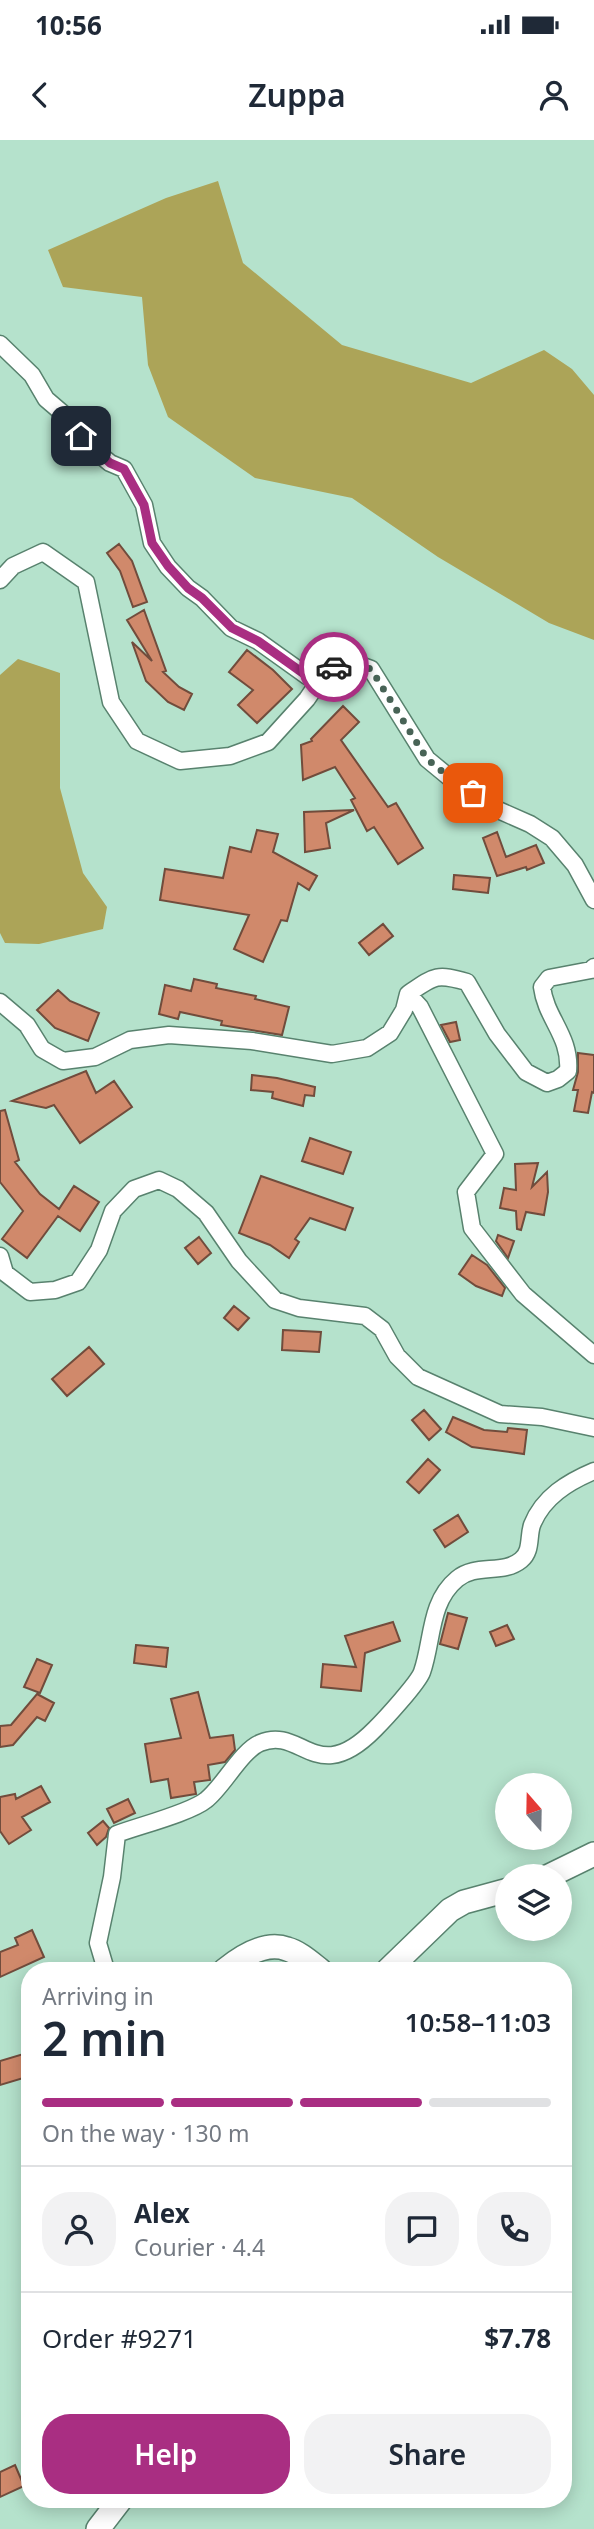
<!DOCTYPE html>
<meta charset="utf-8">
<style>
:root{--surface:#fff;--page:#f2f2f3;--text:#1f2937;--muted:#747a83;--line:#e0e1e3;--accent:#a92e82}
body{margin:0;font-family:"Noto Sans",sans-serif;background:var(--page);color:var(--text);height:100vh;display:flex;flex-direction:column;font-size:26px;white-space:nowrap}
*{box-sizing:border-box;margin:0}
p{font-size:23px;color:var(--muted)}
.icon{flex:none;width:38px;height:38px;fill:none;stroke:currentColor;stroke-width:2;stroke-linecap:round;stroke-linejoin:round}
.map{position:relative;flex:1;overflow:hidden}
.details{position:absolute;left:21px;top:1822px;width:551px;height:546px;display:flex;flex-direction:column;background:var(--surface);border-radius:28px;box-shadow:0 4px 18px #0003}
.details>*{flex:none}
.needle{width:46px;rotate:340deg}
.fabs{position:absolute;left:495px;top:1633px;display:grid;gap:14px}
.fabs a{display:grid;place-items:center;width:77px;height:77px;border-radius:50%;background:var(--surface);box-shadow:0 4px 18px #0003;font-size:35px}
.pin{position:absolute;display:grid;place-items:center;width:60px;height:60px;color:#fff;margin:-30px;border-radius:14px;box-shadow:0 4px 10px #0006}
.courier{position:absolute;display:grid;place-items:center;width:70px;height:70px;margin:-35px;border:5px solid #a92e82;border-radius:50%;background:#fff;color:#222;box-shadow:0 2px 9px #0007}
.overview em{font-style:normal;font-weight:600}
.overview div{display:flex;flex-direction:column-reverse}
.overview{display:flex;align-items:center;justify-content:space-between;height:119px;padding:0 21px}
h1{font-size:46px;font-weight:600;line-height:52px}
.bar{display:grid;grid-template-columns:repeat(4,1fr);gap:10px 7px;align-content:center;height:84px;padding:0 21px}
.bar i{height:9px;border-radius:5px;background:var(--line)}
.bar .on{background:var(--accent)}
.bar p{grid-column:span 4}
.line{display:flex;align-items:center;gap:18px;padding:0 21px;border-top:2px solid var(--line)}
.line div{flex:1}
.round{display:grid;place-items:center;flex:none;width:74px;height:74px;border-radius:28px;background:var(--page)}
.action{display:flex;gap:14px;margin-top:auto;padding:14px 21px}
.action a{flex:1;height:80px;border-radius:28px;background:var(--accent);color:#fff;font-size:28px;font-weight:600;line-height:80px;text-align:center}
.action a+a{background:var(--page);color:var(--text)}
.status{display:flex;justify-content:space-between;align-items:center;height:49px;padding:0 35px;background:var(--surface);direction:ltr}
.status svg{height:19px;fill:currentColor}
header{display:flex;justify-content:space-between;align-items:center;height:91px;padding:0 21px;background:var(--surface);font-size:32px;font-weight:600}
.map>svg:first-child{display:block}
.forest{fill:#aca458}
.building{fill:#d0896b;stroke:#714c3c;stroke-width:2}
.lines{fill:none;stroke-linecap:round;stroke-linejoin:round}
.street-casing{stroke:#58826e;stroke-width:19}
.secondary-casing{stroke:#58826e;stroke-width:26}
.street{stroke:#fff;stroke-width:16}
.secondary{stroke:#fff;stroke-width:23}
.done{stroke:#486356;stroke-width:7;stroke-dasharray:0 12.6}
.route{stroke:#a92e82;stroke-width:9}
</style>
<div class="status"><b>10:56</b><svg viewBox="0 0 49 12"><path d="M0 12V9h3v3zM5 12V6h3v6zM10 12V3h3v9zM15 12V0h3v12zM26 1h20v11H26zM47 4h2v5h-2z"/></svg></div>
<header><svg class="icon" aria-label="back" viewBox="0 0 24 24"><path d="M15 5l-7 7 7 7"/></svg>Zuppa<svg class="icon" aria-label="person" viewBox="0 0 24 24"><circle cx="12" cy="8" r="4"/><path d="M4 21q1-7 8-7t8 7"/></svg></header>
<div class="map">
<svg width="594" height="2389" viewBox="0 0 594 2389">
<rect width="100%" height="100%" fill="#b5e2cc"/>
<path class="forest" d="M218,41L243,123L342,205L471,243L544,210L572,229L594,255V500L549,483L438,417L352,358L255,338L168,277L148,225L142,157L63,147L48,110L166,58Z
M18,519L60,533V648L83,733L107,767L103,789L39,804L5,803L0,793V535Z"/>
<path class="building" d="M119,404L132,421L147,462L133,467L120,431L107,413Z
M144,470L166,531L163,532L179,547L192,554L184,570L168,562L146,541L132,502L152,521L127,480Z
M247,510L273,530L292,549L257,583L238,565L253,550L229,532Z
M343,566L359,582L341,600L388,667L396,663L423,708L398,724L374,687L367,691L351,660L355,658L335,627L303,640L301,605L312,601L311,599Z
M354,670L326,683L330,708L305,712L304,672Z
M257,690L278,694L273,712L317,736L309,750L298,743L287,781L281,780L263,822L234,809L249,775L160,760L165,729L223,738L230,707L251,712Z
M497,692L506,717L536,705L544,723L527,730L526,727L497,736L483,698Z
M454,735L490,738L488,753L453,749Z
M383,784L393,796L369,815L359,803Z
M194,839L217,844L216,848L256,856L255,859L289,867L282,895L221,885L222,881L180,872L178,879L159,874L165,845L191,851Z
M58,850L70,861L99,873L88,901L55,888L37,870Z
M456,882L460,900L450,902L441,885Z
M578,913L594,915V953L592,952L588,973L574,971L578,950H573L578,932Z
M86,931L96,953L114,941L132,967L80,1003L54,965L46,968L12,961Z
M252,935L277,938L315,947L314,956L305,955L303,966L272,958L273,952L251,950Z
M5,970L19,1020L15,1022L40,1054L59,1069L74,1046L99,1062L80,1091L58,1076L27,1118L2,1099L23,1071L0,1042V971Z
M310,998L351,1012L343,1034L302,1021Z
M538,1023L532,1047L547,1032L548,1052L544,1075L526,1072L521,1090L517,1089L516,1071L500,1068L504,1048L516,1050L515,1024Z
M261,1036L353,1068L345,1090L310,1078L295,1099L299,1102L289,1118L270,1105L239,1093Z
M498,1095L514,1101L508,1118L496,1101Z
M199,1097L211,1113L198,1124L185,1108Z
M472,1115L487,1125L505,1148L502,1156L476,1146L459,1134Z
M234,1166L249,1178L238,1190L224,1178Z
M283,1190L321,1192L319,1212L282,1210Z
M89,1207L104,1224L67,1256L52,1239Z
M424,1270L441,1289L429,1300L412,1280Z
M453,1277L484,1290L507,1292L508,1288L527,1290L524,1314L472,1307L446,1292Z
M428,1319L440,1330L419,1353L407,1342Z
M458,1375L468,1392L445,1407L434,1390Z
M448,1473L467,1478L458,1509L440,1504Z
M393,1482L400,1501L365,1513L361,1551L321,1547L323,1524L356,1527L345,1496Z
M507,1485L514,1499L496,1506L490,1492Z
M136,1505L168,1508L166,1527L134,1523Z
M37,1519L52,1525L40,1553L24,1547Z
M198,1552L210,1598L233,1595L235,1610L225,1622L208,1625L210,1640L194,1642L196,1654L171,1658L168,1639L151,1642L145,1604L181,1598L171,1559Z
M37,1554L54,1563L45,1581L37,1577L13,1605L0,1607V1586L11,1585Z
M41,1646L50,1662L22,1677L31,1690L9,1704L0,1691V1657L15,1654L16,1659Z
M128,1659L135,1673L114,1683L107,1669Z
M103,1681L109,1688L106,1697L97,1705L88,1693Z
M32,1790L44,1817L0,1837V1812L18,1805L15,1798Z
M30,1912V1936L0,1945V1921Z
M15,2325L24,2346L0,2357V2332Z"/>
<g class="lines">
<defs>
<path id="street" d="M0,204L32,235L46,259L67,277L89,306L110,323L124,329L144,365L152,403L168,427L188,448L202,458L231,488L258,501L307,536L322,537
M0,440L13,426L43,412L86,442L111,562L137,601L180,621L230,616L268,602L307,559L322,537L337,525L349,521L371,529L427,619L450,638L496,669L530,684L552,698L575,725L594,760
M594,827L591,830L549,838L542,847C546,879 571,896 568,931L558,939L547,943L526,932L497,894L467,842C436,833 434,836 408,854L420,867L495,1014L466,1052L472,1088L523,1154L594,1215
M0,862L27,885L42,909L63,921L95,917L130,900L169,895L252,901L332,914L367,908L390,893L404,870L408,854
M0,1116L5,1133L30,1152L55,1150L78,1142L99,1110L113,1071L134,1049L159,1040L178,1049L206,1073L239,1121L275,1160L299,1168L365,1176L382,1189L397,1216L418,1237L500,1274L542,1277L594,1288
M106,1830L98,1803L112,1737L117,1694C138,1686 190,1673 206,1660C223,1647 241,1611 260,1603C302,1585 316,1649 375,1589C385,1579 418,1543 422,1532C433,1501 429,1462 457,1439C476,1423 503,1435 521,1420C532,1411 528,1397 532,1385C543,1357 568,1342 594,1331"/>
<path id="secondary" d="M549,1736L594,1714
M225,1830C241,1817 266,1801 287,1809C299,1812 311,1823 320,1830
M388,1830L450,1770L464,1762L508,1750
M98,2389L121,2359"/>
</defs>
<use href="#street" class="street-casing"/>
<use href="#secondary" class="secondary-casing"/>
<use href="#street" class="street"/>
<use href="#secondary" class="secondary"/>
</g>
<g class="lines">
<path class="done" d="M334,527L349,521L371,529L427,619L450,638L473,653"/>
<path class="route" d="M81,296L110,323L124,329L144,365L152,403L168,426L188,448L202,458L232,488L258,501L307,536L322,537L334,527"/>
</g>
</svg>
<div class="fabs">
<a><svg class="needle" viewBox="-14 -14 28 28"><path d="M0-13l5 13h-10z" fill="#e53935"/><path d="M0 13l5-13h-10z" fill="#747a83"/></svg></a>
<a><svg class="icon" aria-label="layers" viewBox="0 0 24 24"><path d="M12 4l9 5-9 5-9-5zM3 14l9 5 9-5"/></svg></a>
</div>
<div class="pin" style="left:473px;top:653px;background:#ea580c"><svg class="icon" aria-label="bag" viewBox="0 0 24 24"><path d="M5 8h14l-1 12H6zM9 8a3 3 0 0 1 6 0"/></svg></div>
<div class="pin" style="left:81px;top:296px;background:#1f2937"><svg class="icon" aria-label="home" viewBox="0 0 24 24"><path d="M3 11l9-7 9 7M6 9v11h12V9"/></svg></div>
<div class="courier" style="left:334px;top:527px"><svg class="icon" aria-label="car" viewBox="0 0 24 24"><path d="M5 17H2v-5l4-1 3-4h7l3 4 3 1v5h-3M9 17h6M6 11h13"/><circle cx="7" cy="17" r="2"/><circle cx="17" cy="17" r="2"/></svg></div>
<section class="details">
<div class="overview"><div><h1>2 min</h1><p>Arriving in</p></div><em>10:58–11:03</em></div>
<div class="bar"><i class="on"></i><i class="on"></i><i class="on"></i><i></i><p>On the way · 130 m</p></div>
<div class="line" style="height:126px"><a class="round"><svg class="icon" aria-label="person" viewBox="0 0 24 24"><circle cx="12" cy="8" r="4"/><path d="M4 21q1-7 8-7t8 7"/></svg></a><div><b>Alex</b><p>Courier · 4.4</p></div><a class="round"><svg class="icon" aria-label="chat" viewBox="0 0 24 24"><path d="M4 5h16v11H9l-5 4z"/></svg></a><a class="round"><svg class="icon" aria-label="phone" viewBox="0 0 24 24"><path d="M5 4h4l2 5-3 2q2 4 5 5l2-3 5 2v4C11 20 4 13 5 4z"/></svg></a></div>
<div class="line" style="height:91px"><div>Order #9271</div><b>$7.78</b></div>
<div class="action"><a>Help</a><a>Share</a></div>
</section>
</div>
